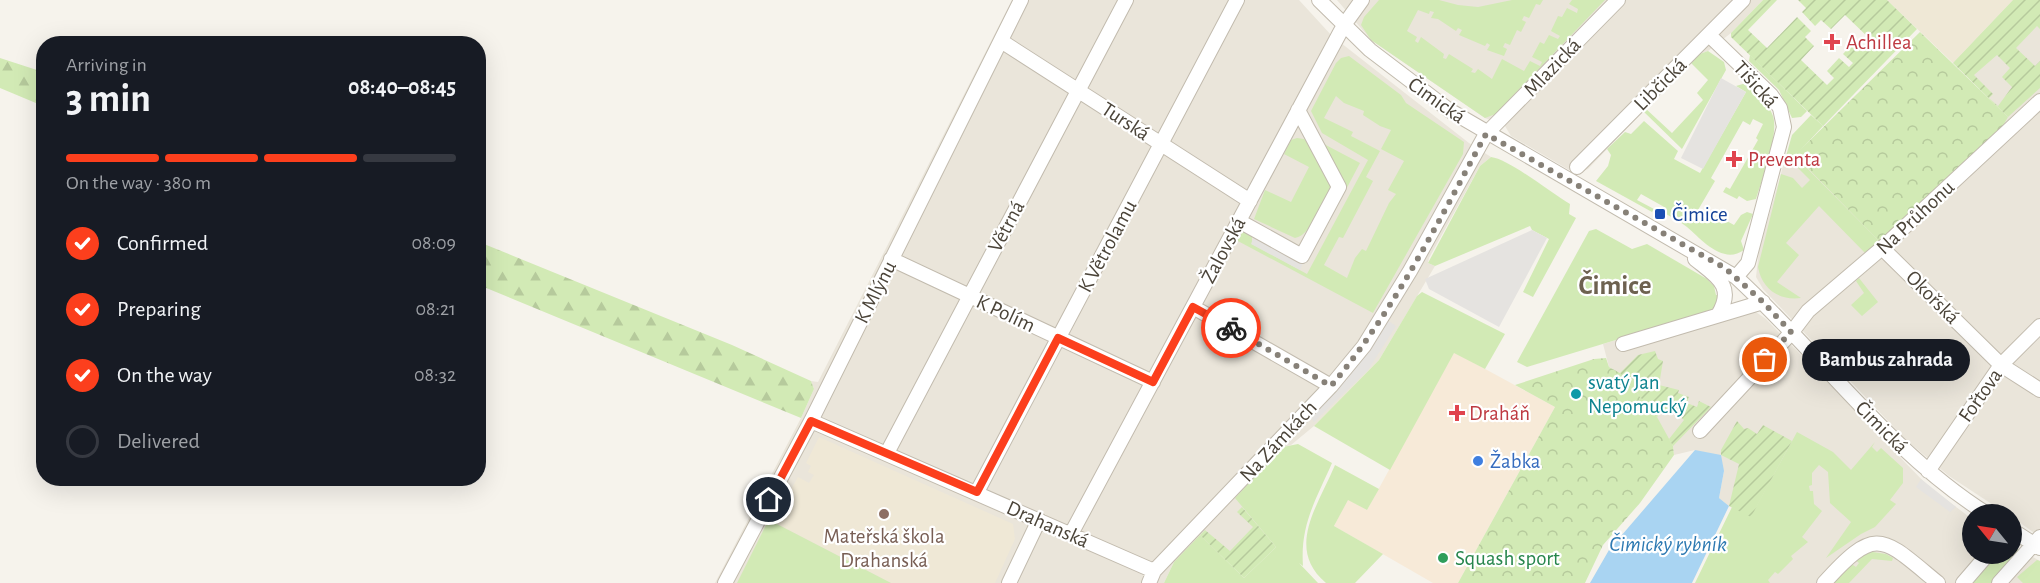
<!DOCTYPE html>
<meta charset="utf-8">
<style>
:root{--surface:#171b24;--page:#242831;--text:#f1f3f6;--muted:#9ea1a6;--line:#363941;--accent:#fc3f1d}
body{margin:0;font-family:"Alegreya Sans",sans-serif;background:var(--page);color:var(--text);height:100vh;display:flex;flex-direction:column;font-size:22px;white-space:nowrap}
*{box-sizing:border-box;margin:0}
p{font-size:20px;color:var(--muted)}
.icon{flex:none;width:33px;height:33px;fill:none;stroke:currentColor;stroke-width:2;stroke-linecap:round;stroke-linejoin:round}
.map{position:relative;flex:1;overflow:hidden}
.panel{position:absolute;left:36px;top:36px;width:450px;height:450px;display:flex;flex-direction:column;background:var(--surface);border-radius:24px;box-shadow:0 6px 24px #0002}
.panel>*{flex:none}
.needle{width:39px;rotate:300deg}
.buttons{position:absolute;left:1962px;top:504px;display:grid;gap:12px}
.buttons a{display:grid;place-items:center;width:60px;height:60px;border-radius:50%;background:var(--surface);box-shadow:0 6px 24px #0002;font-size:30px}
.pin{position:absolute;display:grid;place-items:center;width:51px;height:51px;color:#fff;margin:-26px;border:3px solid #fff;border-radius:50%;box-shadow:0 2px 6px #0007}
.courier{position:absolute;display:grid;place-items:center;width:60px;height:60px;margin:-30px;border:4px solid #fc3f1d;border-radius:50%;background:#fff;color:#222;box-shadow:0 2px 8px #0007}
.bubble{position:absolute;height:42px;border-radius:21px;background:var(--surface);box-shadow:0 6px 24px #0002;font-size:20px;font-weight:600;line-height:42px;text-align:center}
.overview em{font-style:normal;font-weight:600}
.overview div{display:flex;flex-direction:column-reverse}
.overview{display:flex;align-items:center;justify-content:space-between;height:102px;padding:0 30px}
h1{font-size:39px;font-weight:600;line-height:45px}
.bar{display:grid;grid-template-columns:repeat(4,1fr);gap:9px 6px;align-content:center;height:72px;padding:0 30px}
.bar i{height:8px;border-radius:4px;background:var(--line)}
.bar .selected{background:var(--accent)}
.bar p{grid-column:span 4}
ol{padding:0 30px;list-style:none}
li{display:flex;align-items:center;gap:18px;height:66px}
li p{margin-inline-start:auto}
li .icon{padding:6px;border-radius:50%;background:var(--accent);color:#fff;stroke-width:4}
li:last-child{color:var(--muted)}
li i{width:33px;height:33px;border:3px solid var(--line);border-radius:50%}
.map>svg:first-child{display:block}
.residential{fill:#eae5da}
.commercial{fill:#f7ead8}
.education{fill:#efe8d6}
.grass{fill:#d2eab5;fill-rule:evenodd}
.forest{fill:url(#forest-firs)}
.park{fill:url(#park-crowns)}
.garden{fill:url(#garden-furrows);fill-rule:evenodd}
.parking{fill:#e5e3e0}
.water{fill:#a9d4f2}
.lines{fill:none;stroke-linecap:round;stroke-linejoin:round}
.minor-casing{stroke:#c2bbae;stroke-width:16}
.minor{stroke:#fff;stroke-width:14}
.done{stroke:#878178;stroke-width:6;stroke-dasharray:0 10.8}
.route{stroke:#fc3f1d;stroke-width:8}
.health-dot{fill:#e0444e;stroke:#fff;stroke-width:2}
.transit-dot{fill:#1a4fb4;stroke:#fff;stroke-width:2}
.culture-dot{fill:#0f9aa8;stroke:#fff;stroke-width:2}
.shop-dot{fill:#3f7fe0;stroke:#fff;stroke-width:2}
.education-dot{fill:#8d6e63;stroke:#fff;stroke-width:2}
.leisure-dot{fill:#2e9e5b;stroke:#fff;stroke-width:2}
.labels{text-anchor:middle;stroke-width:4.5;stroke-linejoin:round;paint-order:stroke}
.health-label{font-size:21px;fill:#be3a42;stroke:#fff;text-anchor:start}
.street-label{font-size:21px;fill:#4b4439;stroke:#fff}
.transit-label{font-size:21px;fill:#164399;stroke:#fff;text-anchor:start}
.culture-label{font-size:21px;fill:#0d838f;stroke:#fff;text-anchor:start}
.shop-label{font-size:21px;fill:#366cbe;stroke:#fff;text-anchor:start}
.education-label{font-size:21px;fill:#785e54;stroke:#fff}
.leisure-label{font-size:21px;fill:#27864d;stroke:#fff;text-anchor:start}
.water-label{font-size:22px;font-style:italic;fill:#2e7ab2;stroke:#fff}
.district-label{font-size:27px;font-weight:bold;fill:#6e6250;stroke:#fff}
</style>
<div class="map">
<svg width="2040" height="583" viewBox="0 0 2040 583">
<defs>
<pattern id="forest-firs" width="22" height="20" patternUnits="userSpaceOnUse" patternTransform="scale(1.5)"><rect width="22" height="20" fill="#d2eab5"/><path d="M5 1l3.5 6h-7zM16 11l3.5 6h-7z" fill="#b6ca9c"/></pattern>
<pattern id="park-crowns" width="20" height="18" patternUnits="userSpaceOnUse" patternTransform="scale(1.5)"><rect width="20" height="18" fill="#d2eab5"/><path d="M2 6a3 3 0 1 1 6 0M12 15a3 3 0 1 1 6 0" fill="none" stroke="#b6ca9c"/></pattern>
<pattern id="garden-furrows" width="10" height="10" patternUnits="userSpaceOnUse" patternTransform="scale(1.5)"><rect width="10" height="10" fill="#d2eab5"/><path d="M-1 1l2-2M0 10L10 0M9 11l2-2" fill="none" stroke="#b6ca9c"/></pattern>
</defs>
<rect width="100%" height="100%" fill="#f6f3ec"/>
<path class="residential" d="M1012,0H1299L1332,36L1469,143L1491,157L1480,166L1429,258L1428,263L1435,266L1379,360L1314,426L1291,445L1283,447L1236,498L1276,547L1174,562L1164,583H715L801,418L814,389L811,381L818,382Z
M1337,0H1763L1731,33L1708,51L1697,55L1588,169L1576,174L1511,136L1505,126L1485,118L1371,40Z
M2013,0H2040V537L2012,517V514H2007L1949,476L1905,439L1763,289L1756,277L1759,250L1786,156L2008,117L1953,63Z
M1753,310L1766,319L1927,485L1972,519V554H2012V545L2040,561V583H1757L1751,517L1729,506L1719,498L1724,471L1695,450L1674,455L1673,446L1620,373L1609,367L1603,344L1708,312Z"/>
<path class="commercial" d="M1454,352L1555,407L1458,583H1433L1334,526L1348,499L1367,510Z"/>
<path class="education" d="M1887,0H2013L1953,63Z
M819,437L1013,524L1015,539L995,583H891L773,522L798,477L809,483L814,475L808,472L811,466L806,463Z"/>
<path class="grass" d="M1379,0H1439L1458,5L1478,7L1512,0H1543L1540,5L1536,4L1529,18L1524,16L1522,20L1526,22L1521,32L1517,30L1510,45L1505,43L1503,47L1507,49L1504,56L1487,50L1490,45L1487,43L1485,46L1459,35L1462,30L1458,28L1456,31L1438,19L1431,18L1434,12L1430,11L1429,14L1418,10L1407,31L1417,37L1415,41L1418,43L1421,37L1444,54L1443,58L1446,59L1449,54L1473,69L1471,72L1475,73L1478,69L1492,79L1502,59L1524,71L1530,61L1540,66L1542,62L1532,57L1540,42L1544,44L1549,35L1558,39L1560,36L1551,31L1558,16L1562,17L1567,8L1577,13L1578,9L1569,4L1572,0H1605L1502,107L1501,112L1485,118L1371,40L1361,25L1364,17Z
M1708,51L1724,62L1726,70L1682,149L1643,111L1645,108L1672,133L1703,100L1697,93L1708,80L1690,62L1697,55Z
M1750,55L1807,111L1801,117L1792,118L1779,90L1749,61Z
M1349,56L1401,95L1406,103L1464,142L1463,154L1373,313L1236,240L1239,234L1245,231L1252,236V244L1307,274L1368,160L1322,133L1311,111L1336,63L1341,58ZM1336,96L1344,103L1364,111L1363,115L1380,126L1391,130L1381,149L1404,161L1388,190L1396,194L1389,203L1366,251L1362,249L1355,258L1347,278L1324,265L1339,237L1343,238L1373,181L1366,177L1380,151L1351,136L1353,132L1324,118Z
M1746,83C1756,93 1768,102 1773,116C1779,135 1762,180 1756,199L1747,201L1739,196L1737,199L1723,192L1726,187L1730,189L1758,140L1756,138L1763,124L1753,119L1750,125L1743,121L1711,178L1715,181L1698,210L1722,224L1725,220L1734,225L1741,215L1747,212L1753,214L1741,241L1744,250C1723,265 1702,240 1687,227C1681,222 1673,218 1666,214V208L1641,194L1637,200L1654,209L1652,212L1596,181L1608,166L1611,155L1607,149L1625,132L1631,134L1644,121L1678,151L1674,159L1700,173L1746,92L1736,86Z
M1811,115L1823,126L1795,156L1880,242L1866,254L1819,206L1786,243L1799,255L1777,282L1801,298C1779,301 1762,289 1758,267L1781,174L1793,178L1802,188L1810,180L1786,156L1792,135Z
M1297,138L1304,139L1309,144C1323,167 1339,177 1324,205L1321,206C1314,217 1309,235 1295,238L1254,219L1265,190L1291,202L1309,167L1284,154L1291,140Z
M1322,143L1360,163L1341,199L1344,189Z
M1491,157C1509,159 1551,193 1570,204L1569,214L1576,218L1533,297L1523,292L1549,239L1532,230L1530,226L1435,266L1428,263L1480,166Z
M1596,229L1632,249L1647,244L1707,279L1714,286L1716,295H1721L1716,307L1708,312L1527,367L1517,362L1589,231Z
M1859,278L1878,302L1862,316L1851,305L1864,293L1856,281Z
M1422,292L1505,334L1485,369L1454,353L1390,470L1314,426L1379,360L1417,296Z
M1797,432L1833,452L1851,470L1875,442L1872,447L1877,452L1881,448L1903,468V483L1890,500L1896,504L1875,527L1861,534L1826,558L1851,522L1830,503L1828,472L1819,465L1812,473V485L1809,486L1810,491H1813L1814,504L1822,511L1802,537L1808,542L1791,556L1793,559L1778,574L1775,572L1768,580L1770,583H1695L1732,507L1751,516Z
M1298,444L1332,463C1316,500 1300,524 1303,566L1299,563L1318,583H1164L1174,562L1200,535L1244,578L1276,547L1235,498L1283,447Z
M1335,465L1379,489L1367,510L1348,500L1334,526L1383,554L1355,583H1326C1285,548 1318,506 1335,465Z
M769,519L773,522L891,583H737Z
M2012,542L2017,545L2019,552L1992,583H1970L1996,554H2012Z
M1866,551L1886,554L1893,558L1892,561L1872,559L1849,583H1832L1850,563L1856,567L1859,563L1854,559Z
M2037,560L2040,561V583H2023L2017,577Z"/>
<path class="forest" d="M0,58L43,72V106L0,88Z
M479,242L732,345L811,381L814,389L801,418L479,285Z"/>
<path class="park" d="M1920,32L2008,117L1998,134L1880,242L1795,155Z
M1606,358L1609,367L1620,373L1657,417L1673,446L1674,455L1640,503L1603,545L1585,583H1458L1555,407L1515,385L1594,359Z"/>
<path class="garden" d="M1763,0H1777L1748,30L1767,48L1797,17L1811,31L1805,37L1814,46L1801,60L1827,85L1834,78L1827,71L1839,58L1849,67L1853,63L1843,54L1856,40L1864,48L1871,40L1845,15L1831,29L1821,20L1815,26L1802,12L1806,8L1798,0H1887L1917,29L1823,126L1731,37V33Z
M2013,0H2040V29L2037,26L2016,48L2035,66L2040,61V88L2008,117L1953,63ZM1997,55L2010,68L2002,77L2012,87L1998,106L1989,98L1993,94L1974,75Z
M1655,351L1658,359L1663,361L1659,385L1679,390L1678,393L1689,397L1687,403L1697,407L1699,401L1711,407L1673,446L1669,439L1684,420L1675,412L1663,410L1657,417L1620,373L1638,355Z
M1737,421L1744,429L1748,428L1757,434L1763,425L1792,441L1751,517L1729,506L1739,464L1721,455V450Z
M1242,507L1276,547L1244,578L1200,535L1205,530L1230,551L1253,527L1237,512Z"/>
<path class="parking" d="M1721,78L1746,92L1703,169L1681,158Z
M1532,230L1547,238L1499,327L1429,289L1425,279Z
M1254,236L1303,263L1300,270L1251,244Z
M1387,320L1396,326L1368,370L1314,422L1309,414Z
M1921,479L1956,507L1950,512L1916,487Z"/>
<path class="water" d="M1695,450L1721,455L1724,471L1719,498L1729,506L1692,583H1590L1609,550Z"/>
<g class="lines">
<defs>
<path id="minor" d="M1319,0L1370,50L1449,110L1736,277C1821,355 1889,452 1987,514
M1709,35L1771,95L1780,108L1784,127L1748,263L1736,277
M1001,41L1250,201
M1577,167L1743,0
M1239,221L1302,256L1339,187L1298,110
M1882,248L2001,365L2040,390
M891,259L1153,382
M1695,259C1716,276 1736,286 1718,315
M1193,307L1331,386
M1623,344L1763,302
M811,421L1154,571
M1700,431L1792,332L1808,311L1882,248L2040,101
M887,453L1126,0
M1928,471L2001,365L2040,326
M977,492L1237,0
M2012,530L2040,548
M1071,534L1344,25L1362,0
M725,583L811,421L1021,0
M1009,583L1039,520
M1149,583L1154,571L1331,386L1364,346L1410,271L1486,134L1618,0
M1824,583C1877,524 1882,537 1938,583
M1963,583L1988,554
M1999,583L2040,537"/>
</defs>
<use href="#minor" class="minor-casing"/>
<use href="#minor" class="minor"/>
</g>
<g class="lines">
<path class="done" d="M1231,328L1331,386C1395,310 1439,220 1486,134L1725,268L1763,302L1791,332L1765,360"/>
<path class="route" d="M769,500L811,421L977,492L1058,338L1153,382L1193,307L1231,328"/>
</g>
<g class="health-dot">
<path d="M1829 33h6v6h6v6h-6v6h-6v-6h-6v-6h6z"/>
<path d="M1731 150h6v6h6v6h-6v6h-6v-6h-6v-6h6z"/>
<path d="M1454 404h6v6h6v6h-6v6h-6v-6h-6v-6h6z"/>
</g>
<rect class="transit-dot" x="1654" y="208" width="12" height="12" rx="3"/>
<circle class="culture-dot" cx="1576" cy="394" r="6"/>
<circle class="shop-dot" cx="1478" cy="461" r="6"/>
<circle class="education-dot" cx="884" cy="514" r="6"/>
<circle class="leisure-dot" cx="1443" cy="558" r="6"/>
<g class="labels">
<g class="health-label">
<text x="1846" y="49">Achillea</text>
<text x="1748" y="166">Preventa</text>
<text x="1469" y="420">Draháň</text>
</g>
<g class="street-label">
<text transform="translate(1552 67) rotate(-46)" y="7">Mlazická</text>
<text transform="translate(1660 84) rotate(-45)" y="7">Libčická</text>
<text transform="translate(1756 84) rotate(48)" y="7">Tišická</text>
<text transform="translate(1437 100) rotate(35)" y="7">Čimická</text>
<text transform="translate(1126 121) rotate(33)" y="7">Turská</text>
<text transform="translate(1915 217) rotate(-43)" y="7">Na Průhonu</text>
<text transform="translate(1006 226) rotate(-62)" y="7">Větrná</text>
<text transform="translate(1107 246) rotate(-62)" y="7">K Větrolamu</text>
<text transform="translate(1223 250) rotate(-62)" y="7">Žalovská</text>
<text transform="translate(875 292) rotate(-63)" y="7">K Mlýnu</text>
<text transform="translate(1933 297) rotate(45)" y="7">Okořská</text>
<text transform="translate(1006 313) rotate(25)" y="7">K Polím</text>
<text transform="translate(1980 395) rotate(-55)" y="7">Fořtova</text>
<text transform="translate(1882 427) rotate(45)" y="7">Čimická</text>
<text transform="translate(1278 441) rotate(-47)" y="7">Na Zámkách</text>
<text transform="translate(1048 524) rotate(24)" y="7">Drahanská</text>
</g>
<g class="transit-label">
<text x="1672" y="221">Čimice</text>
</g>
<g class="culture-label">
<text x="1588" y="389">svatý Jan<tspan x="1588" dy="24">Nepomucký</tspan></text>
</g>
<g class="shop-label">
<text x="1490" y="468">Žabka</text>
</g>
<g class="education-label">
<text x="884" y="543">Mateřská škola<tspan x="884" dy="24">Drahanská</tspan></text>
</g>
<g class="leisure-label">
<text x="1455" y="565">Squash sport</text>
</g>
<g class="water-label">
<text x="1668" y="551">Čimický rybník</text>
</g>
<g class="district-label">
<text x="1615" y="294">Čimice</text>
</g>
</g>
</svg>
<div class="buttons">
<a><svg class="needle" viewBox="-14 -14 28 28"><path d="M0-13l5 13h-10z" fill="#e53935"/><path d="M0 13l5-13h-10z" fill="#9ea1a6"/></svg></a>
</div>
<div class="pin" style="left:1765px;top:360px;background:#ea580c"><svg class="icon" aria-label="bag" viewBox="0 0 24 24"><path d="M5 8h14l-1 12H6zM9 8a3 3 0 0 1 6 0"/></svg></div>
<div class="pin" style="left:769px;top:500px;background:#1f2937"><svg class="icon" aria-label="home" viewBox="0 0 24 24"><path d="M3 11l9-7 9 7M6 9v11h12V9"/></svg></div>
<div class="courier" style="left:1231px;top:328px"><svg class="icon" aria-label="bike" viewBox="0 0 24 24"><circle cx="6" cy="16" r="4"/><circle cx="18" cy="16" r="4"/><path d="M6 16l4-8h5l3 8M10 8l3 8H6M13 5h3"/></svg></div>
<div class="bubble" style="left:1802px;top:339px;width:168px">Bambus zahrada</div>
<section class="panel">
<div class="overview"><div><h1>3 min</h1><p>Arriving in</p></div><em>08:40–08:45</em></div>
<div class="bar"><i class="selected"></i><i class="selected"></i><i class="selected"></i><i></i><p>On the way · 380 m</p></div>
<ol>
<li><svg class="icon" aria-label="check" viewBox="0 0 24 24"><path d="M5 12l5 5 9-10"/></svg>Confirmed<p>08:09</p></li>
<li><svg class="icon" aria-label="check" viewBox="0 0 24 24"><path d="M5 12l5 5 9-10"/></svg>Preparing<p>08:21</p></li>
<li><svg class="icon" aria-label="check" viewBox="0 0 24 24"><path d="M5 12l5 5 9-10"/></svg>On the way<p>08:32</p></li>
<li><i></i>Delivered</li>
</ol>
</section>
</div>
